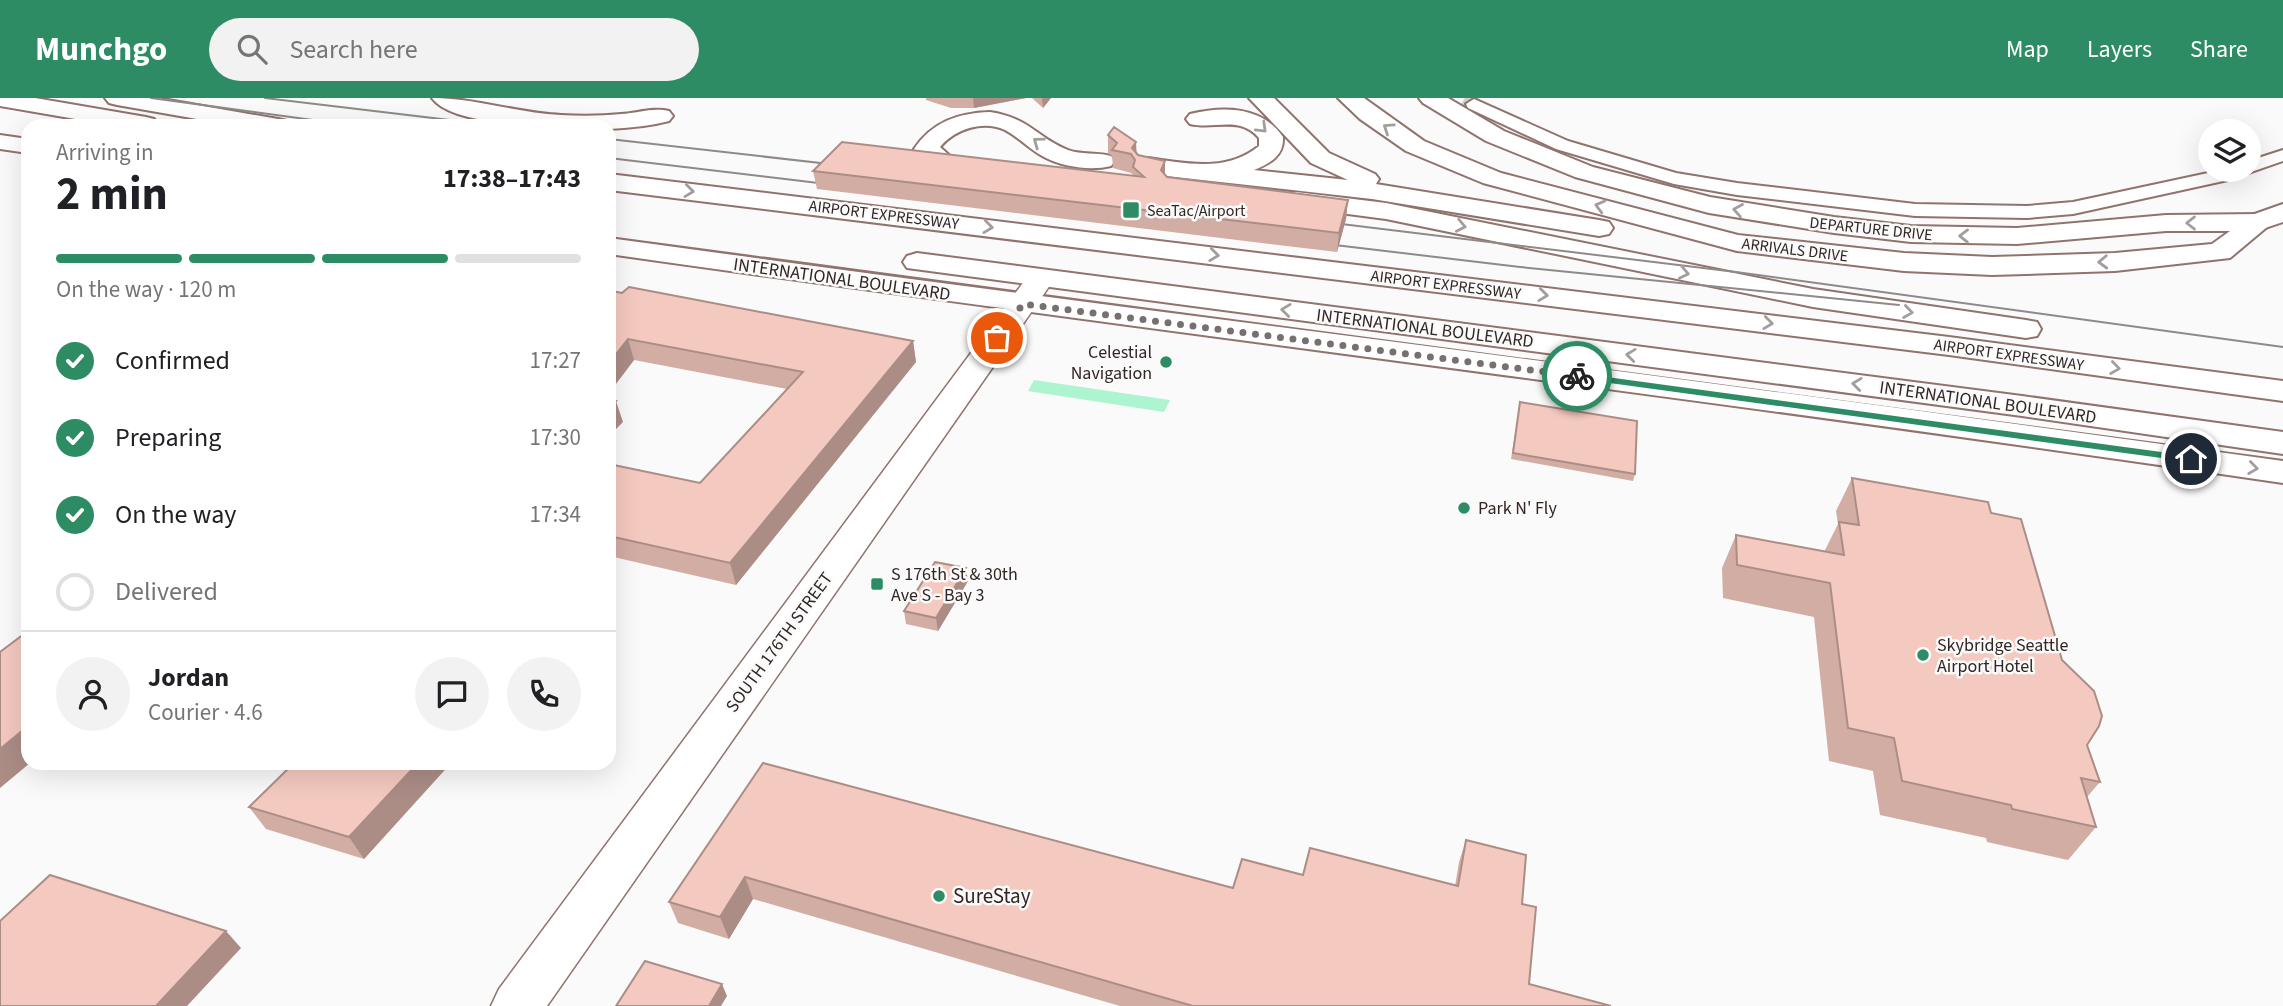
<!DOCTYPE html>
<meta charset="utf-8">
<style>
:root{--surface:#fff;--page:#f2f2f2;--text:#202124;--muted:#757577;--line:#e0e0e0;--accent:#2d8c64}
body{margin:0;font-family:"Source Sans 3",sans-serif;background:var(--page);color:var(--text);height:100vh;display:flex;flex-direction:column;font-size:26px;white-space:nowrap}
*{box-sizing:border-box;margin:0}
p{font-size:23px;color:var(--muted)}
.icon{flex:none;width:38px;height:38px;fill:none;stroke:currentColor;stroke-width:2;stroke-linecap:round;stroke-linejoin:round}
.map{position:relative;flex:1;overflow:hidden}
.panel{position:absolute;left:21px;top:21px;width:595px;height:651px;display:flex;flex-direction:column;background:var(--surface);border-radius:21px;box-shadow:0 7px 28px #0002}
.panel>*{flex:none}
.controls{position:absolute;left:2198px;top:21px;display:grid;gap:14px}
.controls a{display:grid;place-items:center;width:63px;height:63px;border-radius:50%;background:var(--surface);box-shadow:0 7px 28px #0002;font-size:35px}
.pin{position:absolute;display:grid;place-items:center;width:60px;height:60px;color:#fff;margin:-30px;border:4px solid #fff;border-radius:50%;box-shadow:0 2px 7px #0007}
.courier{position:absolute;display:grid;place-items:center;width:70px;height:70px;margin:-35px;border:5px solid #2d8c64;border-radius:50%;background:#fff;color:#222;box-shadow:0 2px 9px #0007}
.summary em{font-style:normal;font-weight:700}
.summary div{display:flex;flex-direction:column-reverse}
.summary{display:flex;align-items:center;justify-content:space-between;height:119px;padding:0 35px}
h1{font-size:46px;font-weight:700;line-height:52px}
.bar{display:grid;grid-template-columns:repeat(4,1fr);gap:10px 7px;align-content:center;height:84px;padding:0 35px}
.bar i{height:9px;border-radius:5px;background:var(--line)}
.bar .active{background:var(--accent)}
.bar p{grid-column:span 4}
.line{display:flex;align-items:center;gap:18px;padding:0 35px;border-top:2px solid var(--line)}
.line div{flex:1}
.round{display:grid;place-items:center;flex:none;width:74px;height:74px;border-radius:37px;background:var(--page)}
ol{padding:0 35px;list-style:none}
li{display:flex;align-items:center;gap:21px;height:77px}
li p{margin-inline-start:auto}
li .icon{padding:7px;border-radius:50%;background:var(--accent);color:#fff;stroke-width:4}
li:last-child{color:var(--muted)}
li i{width:38px;height:38px;border:4px solid var(--line);border-radius:50%}
header{display:flex;align-items:center;gap:42px;box-sizing:border-box;height:98px;padding:0 35px;background:var(--accent);color:#fff}
header strong{font-size:33px}
nav{display:flex;gap:38px;margin-inline-start:auto;font-size:24px}
.search{width:490px;height:63px;background:var(--page);display:flex;align-items:center;gap:18px;box-sizing:border-box;padding:0 24px;border-radius:38px;color:var(--muted);font-size:26px}
.map>svg:first-child{display:block}
.green{fill:#acf5d0}
.lines{fill:none;stroke-linecap:round;stroke-linejoin:round}
.minor-tunnel{stroke:#d2d0cf;stroke-width:19;stroke-dasharray:19 10;stroke-linecap:butt}
.minor-casing{stroke:#90736c;stroke-width:4}
.tertiary-casing{stroke:#90736c;stroke-width:3}
.primary-casing{stroke:#90736c;stroke-width:4}
.trunk-casing{stroke:#90736c;stroke-width:4}
.motorway-casing{stroke:#90736c;stroke-width:4}
.minor{fill:#fff;fill-rule:evenodd}
.tertiary{fill:#fff;fill-rule:evenodd}
.primary{fill:#fff;fill-rule:evenodd}
.trunk{fill:#fff;fill-rule:evenodd}
.motorway{fill:#fff;fill-rule:evenodd}
.tram{stroke:#8f8987;stroke-width:2}
.wall{fill:#d2ada4}
.shaded-wall{fill:#ab8d86}
.building{fill:#f4c9bf;stroke:#ab8d86;stroke-width:2}
.oneway{stroke:#a39d9c}
.route{fill:#2d8c64}
.done{stroke:#78706e;stroke-width:7;stroke-dasharray:0 12.6}
.poi-dot{fill:#2d8c64;stroke:#fafafa;stroke-width:2.5}
.labels{text-anchor:middle;stroke-width:5;stroke-linejoin:round;paint-order:stroke}
.far-poi-label{font-size:16px;fill:#322623;stroke:#fafafa;text-anchor:start}
.far-street-label{font-size:16px;fill:#322623;stroke:#fafafa}
.street-label{font-size:18px;fill:#322623;stroke:#fafafa}
.poi-label{font-size:18px;fill:#322623;stroke:#fafafa;text-anchor:start}
.near-poi-label{font-size:21px;fill:#322623;stroke:#fafafa;text-anchor:start}
</style>
<header>
<strong>Munchgo</strong>
<div class="search"><svg class="icon" aria-label="search" viewBox="0 0 24 24"><circle cx="10" cy="10" r="6"/><path d="M15 15l6 6"/></svg>Search here</div>
<nav><a>Map</a><a>Layers</a><a>Share</a></nav>
</header>
<div class="map">
<svg width="2283" height="908" viewBox="0 0 2283 908">
<rect width="100%" height="100%" fill="#fafafa"/>
<path class="green" d="M1034,282L1170,302L1164,314L1028,293Z"/>
<g class="lines">
<path class="minor-tunnel" d="M1465,0L1474,6"/>
<defs>
<path id="minor" d="M1474,1L1568,43L1676,75L1737,85L1915,106L2027,108L2073,104L2222,72H2249V63L2283,52V63L2228,82L2073,116L2027,120L1915,118L1737,97L1674,86L1556,51L1468,10L1466,6Z"/>
<path id="tertiary" d="M1041,172L1051,174L1055,180L547,908H491L499,891L1031,174Z"/>
<path id="primary" d="M0,37L28,41V55L0,51Z
M609,140C1167,217 1726,284 2283,363V385C1726,303 1167,235 609,156Z
M917,155L2022,298L2283,334V356L2022,318L907,170L903,164L907,158Z"/>
<path id="trunk" d="M1249,0H1274L1329,55L1375,76L1379,81L1376,86L1599,122L1609,124L1613,130L1609,136L1599,138L1372,101L1148,76L1139,73L1135,68L1139,63L1148,60C1186,65 1226,75 1259,48V40C1239,17 1214,32 1190,26L1186,21L1190,16C1223,8 1262,8 1283,39C1284,58 1270,65 1254,72L1348,82L1311,65Z
M1338,0H1364L1424,43L1501,75L1738,137L1904,155L1992,159L2115,155L2212,146L2230,133H2166L2017,146L1911,144L1834,135L1709,115L1575,79L1486,43L1423,5L1419,0H1448L1504,33L1593,69L1710,99L1834,119L1911,128L2017,130L2166,117L2259,116L2269,118L2273,124L2230,160L2115,173L1992,177L1904,173L1737,153L1483,85L1406,53L1360,21Z
M990,14C1030,20 1037,40 1068,52C1081,57 1097,54 1111,58L1115,63L1111,68C1091,73 1064,69 1046,60C1031,53 1020,40 1005,32C983,22 955,31 940,49L950,58L946,63C933,67 921,62 914,51C932,24 958,15 990,14Z"/>
<path id="motorway" d="M0,0H35L146,19L154,21L158,26L116,28L0,8Z
M105,0H157L278,21L287,23L290,28H237L117,7L109,5Z
M432,0C475,0 518,15 561,17C581,18 601,18 621,16C637,15 654,9 669,13L673,18L669,23C650,28 629,30 609,31V28C571,28 455,32 432,0Z
M609,76L1949,239L2283,283V303L1949,257L609,92Z
M1296,94L1386,105L1813,191L2026,222L2037,224L2041,231L2037,238L2026,240L1813,209L1386,121L1287,108L1283,102L1287,96Z
M2283,106V124L2259,132L2249,130L2245,124L2249,118Z"/>
</defs>
<use href="#minor" class="minor-casing"/>
<use href="#tertiary" class="tertiary-casing"/>
<use href="#primary" class="primary-casing"/>
<use href="#trunk" class="trunk-casing"/>
<use href="#motorway" class="motorway-casing"/>
<use href="#minor" class="minor"/>
<use href="#tertiary" class="tertiary"/>
<use href="#primary" class="primary"/>
<use href="#trunk" class="trunk"/>
<use href="#motorway" class="motorway"/>
<path class="tram" d="M151,0L357,28
M265,0L500,28
M609,41L838,67
M609,60L835,87
M1325,124L1736,174L2283,249
M1318,145L1520,169L1899,207"/>
</g>
<path class="wall" d="M926,0H1026L974,10H951L926,2Z
M1032,0H1051L1043,10Z
M1108,37L1136,44V55L1138,57L1167,79L1348,102L1346,121L1337,154L817,91L813,73L1133,77L1131,75L1113,70L1112,58L1108,55Z
M609,196L913,243L916,264L736,487L609,458V366L700,385L787,291L634,262L609,295Z
M1520,304L1635,376L1633,383L1511,361Z
M1852,380L1991,415L2087,647L2100,684L2087,699L2096,729L2068,762L1987,744L1986,740L1880,717L1873,673L1829,663L1814,519L1723,500L1722,470L1736,437L1824,454L1838,426L1836,413Z
M966,470L968,483L938,533L906,526L904,513Z
M451,665L364,761L266,731L249,709Z
M763,665L1233,790L1303,777L1455,788L1459,764L1466,742L1522,806L1529,886L1611,908H1120L753,801L729,841L678,825L669,804Z"/>
<path class="shaded-wall" d="M973,0H1026L974,10Z
M1042,0H1051L1043,10Z
M1136,44L1137,62L1132,50Z
M1165,63V81L1161,72Z
M1348,102L1346,121L1337,154L1339,135Z
M628,241L634,262L609,295V265Z
M913,243L916,264L736,487L730,465Z
M616,303L623,324L609,338V309Z
M966,470L968,483L938,533L936,520Z
M28,628V665H30L0,690V651Z
M418,665H451L364,761L349,739Z
M745,779L753,801L729,841L720,819Z
M226,833L241,850L187,908H156Z
M722,886L727,898L721,908H709Z"/>
<path class="building" d="M1114,29L1136,44L1132,50L1138,57L1165,63L1161,72L1167,79L1348,102L1339,135L813,73L842,44L1144,79L1133,69L1135,62L1131,56L1112,52L1117,45L1108,37Z
M629,189L913,243L730,465L609,438V366L700,385L803,274L628,241L609,265V196L612,193L622,195Z
M609,301L616,303L609,309Z
M1520,304L1637,323L1635,376L1513,355Z
M1852,380L1988,404L1991,415L2021,421L2062,562L2094,593L2102,618L2099,628L2087,647L2100,684L2081,680L2096,729L2012,711L2011,707L1902,683L1894,640L1848,630L1830,485L1737,467L1736,437L1844,457L1839,424L1859,427Z
M935,464L966,470L936,520L904,513Z
M28,533V628L0,651V554Z
M294,665H418L349,739L249,709Z
M763,665L1233,790L1242,761L1303,777L1310,750L1458,788L1466,742L1526,757L1522,806L1536,809L1529,886L1611,908H1193L745,779L720,819L669,804Z
M50,777L226,833L156,908H0V823Z
M645,863L722,886L709,908H616Z"/>
<defs><path id="oneway-chevron" d="M-2-3.5L2.5 0L-2 3.5" fill="none" stroke-width="1.6" stroke-linecap="round" stroke-linejoin="round" transform="scale(1.75)"/></defs>
<g class="oneway">
<use href="#oneway-chevron" transform="translate(1262 30) rotate(44)"/>
<use href="#oneway-chevron" transform="translate(1388 30) rotate(-146)"/>
<use href="#oneway-chevron" transform="translate(1038 44) rotate(-144)"/>
<use href="#oneway-chevron" transform="translate(689 93) rotate(7)"/>
<use href="#oneway-chevron" transform="translate(1600 108) rotate(-165)"/>
<use href="#oneway-chevron" transform="translate(1738 112) rotate(-170)"/>
<use href="#oneway-chevron" transform="translate(2191 125) rotate(180)"/>
<use href="#oneway-chevron" transform="translate(1461 128) rotate(11)"/>
<use href="#oneway-chevron" transform="translate(988 129) rotate(7)"/>
<use href="#oneway-chevron" transform="translate(1964 138) rotate(-179)"/>
<use href="#oneway-chevron" transform="translate(1214 157) rotate(7)"/>
<use href="#oneway-chevron" transform="translate(2103 164) rotate(178)"/>
<use href="#oneway-chevron" transform="translate(1684 175) rotate(12)"/>
<use href="#oneway-chevron" transform="translate(1543 197) rotate(7)"/>
<use href="#oneway-chevron" transform="translate(1286 212) rotate(-173)"/>
<use href="#oneway-chevron" transform="translate(1908 214) rotate(8)"/>
<use href="#oneway-chevron" transform="translate(1768 225) rotate(7)"/>
<use href="#oneway-chevron" transform="translate(1631 257) rotate(-173)"/>
<use href="#oneway-chevron" transform="translate(2115 270) rotate(8)"/>
<use href="#oneway-chevron" transform="translate(1857 286) rotate(-173)"/>
<use href="#oneway-chevron" transform="translate(2253 370) rotate(8)"/>
</g>
<path class="route" d="M1577,275L2191,358L2196,361L2191,364L1573,280V276Z"/>
<g class="lines">
<path class="done" d="M997,240L1023,206L1577,278"/>
</g>
<g class="poi-dot">
<rect x="1122" y="103" width="18" height="18" rx="3.5"/>
<circle cx="1166" cy="264" r="7"/>
<circle cx="1464" cy="410" r="7"/>
<rect x="870" y="479" width="14" height="14" rx="3.5"/>
<circle cx="1923" cy="557" r="7"/>
<circle cx="939" cy="798" r="7"/>
</g>
<g class="labels">
<g class="far-poi-label">
<text x="1147" y="118">SeaTac/Airport</text>
</g>
<g class="far-street-label">
<text transform="translate(884 116) rotate(7)" y="6">AIRPORT EXPRESSWAY</text>
<text transform="translate(1871 130) rotate(6)" y="6">DEPARTURE DRIVE</text>
<text transform="translate(1795 151) rotate(7)" y="6">ARRIVALS DRIVE</text>
<text transform="translate(1446 186) rotate(7)" y="6">AIRPORT EXPRESSWAY</text>
<text transform="translate(2009 256) rotate(8)" y="6">AIRPORT EXPRESSWAY</text>
</g>
<g class="street-label">
<text transform="translate(842 181) rotate(8)" y="6">INTERNATIONAL BOULEVARD</text>
<text transform="translate(1425 230) rotate(7)" y="6">INTERNATIONAL BOULEVARD</text>
<text transform="translate(1988 304) rotate(8)" y="6">INTERNATIONAL BOULEVARD</text>
<text transform="translate(779 544) rotate(-54)" y="6">SOUTH 176TH STREET</text>
</g>
<g class="poi-label">
<text x="1152" y="260" text-anchor="end">Celestial<tspan x="1152" dy="21">Navigation</tspan></text>
<text x="1478" y="416">Park N' Fly</text>
<text x="891" y="482">S 176th St &amp; 30th<tspan x="891" dy="21">Ave S - Bay 3</tspan></text>
<text x="1937" y="553">Skybridge Seattle<tspan x="1937" dy="21">Airport Hotel</tspan></text>
</g>
<g class="near-poi-label">
<text x="953" y="805">SureStay</text>
</g>
</g>
</svg>
<div class="controls">
<a><svg class="icon" aria-label="layers" viewBox="0 0 24 24"><path d="M12 4l9 5-9 5-9-5zM3 14l9 5 9-5"/></svg></a>
</div>
<div class="pin" style="left:997px;top:240px;background:#ea580c"><svg class="icon" aria-label="bag" viewBox="0 0 24 24"><path d="M5 8h14l-1 12H6zM9 8a3 3 0 0 1 6 0"/></svg></div>
<div class="pin" style="left:2191px;top:361px;background:#1f2937"><svg class="icon" aria-label="home" viewBox="0 0 24 24"><path d="M3 11l9-7 9 7M6 9v11h12V9"/></svg></div>
<div class="courier" style="left:1577px;top:278px"><svg class="icon" aria-label="bike" viewBox="0 0 24 24"><circle cx="6" cy="16" r="4"/><circle cx="18" cy="16" r="4"/><path d="M6 16l4-8h5l3 8M10 8l3 8H6M13 5h3"/></svg></div>
<section class="panel">
<div class="summary"><div><h1>2 min</h1><p>Arriving in</p></div><em>17:38–17:43</em></div>
<div class="bar"><i class="active"></i><i class="active"></i><i class="active"></i><i></i><p>On the way · 120 m</p></div>
<ol>
<li><svg class="icon" aria-label="check" viewBox="0 0 24 24"><path d="M5 12l5 5 9-10"/></svg>Confirmed<p>17:27</p></li>
<li><svg class="icon" aria-label="check" viewBox="0 0 24 24"><path d="M5 12l5 5 9-10"/></svg>Preparing<p>17:30</p></li>
<li><svg class="icon" aria-label="check" viewBox="0 0 24 24"><path d="M5 12l5 5 9-10"/></svg>On the way<p>17:34</p></li>
<li><i></i>Delivered</li>
</ol>
<div class="line" style="height:126px"><a class="round"><svg class="icon" aria-label="person" viewBox="0 0 24 24"><circle cx="12" cy="8" r="4"/><path d="M4 21q1-7 8-7t8 7"/></svg></a><div><b>Jordan</b><p>Courier · 4.6</p></div><a class="round"><svg class="icon" aria-label="chat" viewBox="0 0 24 24"><path d="M4 5h16v11H9l-5 4z"/></svg></a><a class="round"><svg class="icon" aria-label="phone" viewBox="0 0 24 24"><path d="M5 4h4l2 5-3 2q2 4 5 5l2-3 5 2v4C11 20 4 13 5 4z"/></svg></a></div>
</section>
</div>
